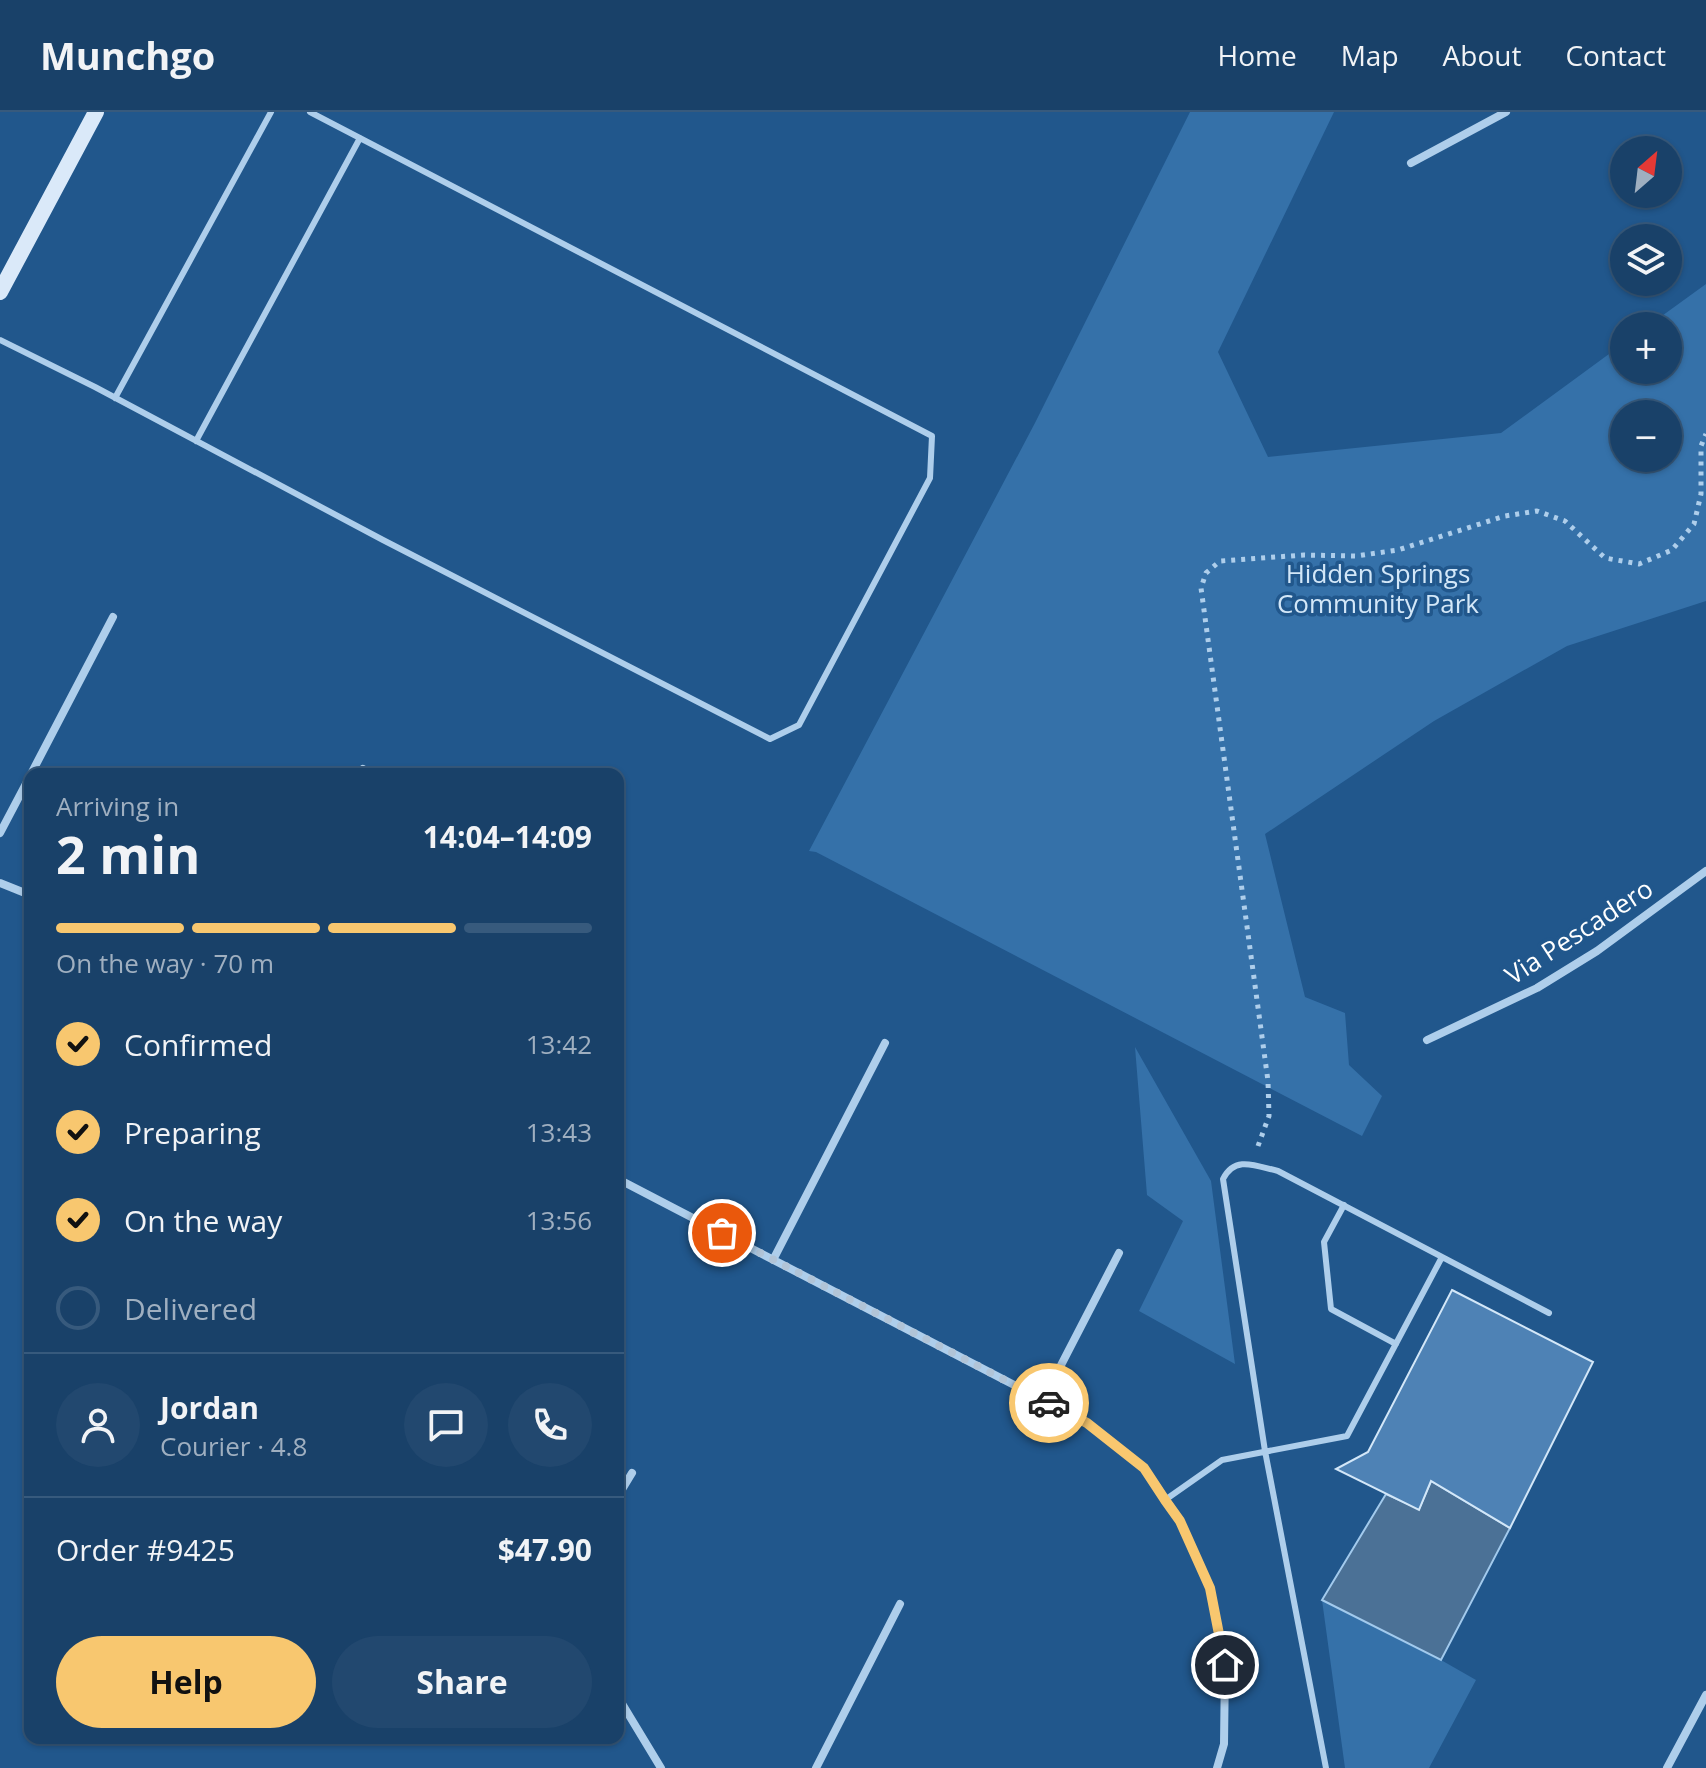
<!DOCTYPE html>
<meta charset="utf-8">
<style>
:root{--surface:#194169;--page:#22486f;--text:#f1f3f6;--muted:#9fafc0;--line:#375a7d;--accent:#f8c76f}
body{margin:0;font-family:"Open Sans",sans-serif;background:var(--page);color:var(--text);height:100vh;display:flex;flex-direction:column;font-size:30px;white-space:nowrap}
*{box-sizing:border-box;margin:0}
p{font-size:26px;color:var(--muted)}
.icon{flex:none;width:44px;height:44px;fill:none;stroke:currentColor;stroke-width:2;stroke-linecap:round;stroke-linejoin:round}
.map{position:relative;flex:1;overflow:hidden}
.details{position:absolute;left:24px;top:656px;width:600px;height:976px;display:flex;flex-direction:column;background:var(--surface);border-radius:16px;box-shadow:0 2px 6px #0004,0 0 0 2px var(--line)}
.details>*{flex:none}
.needle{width:52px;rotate:28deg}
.buttons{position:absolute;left:1610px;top:24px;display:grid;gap:16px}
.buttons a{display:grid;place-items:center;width:72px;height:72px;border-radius:50%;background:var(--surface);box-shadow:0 2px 6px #0004,0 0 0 2px var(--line);font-size:40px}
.pin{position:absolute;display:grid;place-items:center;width:68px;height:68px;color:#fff;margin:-34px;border:4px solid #fff;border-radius:50%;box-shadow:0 2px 8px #0007}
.courier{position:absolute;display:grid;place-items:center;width:80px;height:80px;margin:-40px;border:6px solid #f8c76f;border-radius:50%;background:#fff;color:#222;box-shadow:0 2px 10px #0007}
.headline em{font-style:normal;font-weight:700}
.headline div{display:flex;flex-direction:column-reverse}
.headline{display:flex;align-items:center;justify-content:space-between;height:136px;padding:0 32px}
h1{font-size:52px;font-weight:700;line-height:60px}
.bar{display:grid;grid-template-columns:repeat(4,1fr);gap:12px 8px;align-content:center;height:96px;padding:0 32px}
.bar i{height:10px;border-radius:6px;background:var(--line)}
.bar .current{background:var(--accent)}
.bar p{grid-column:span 4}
.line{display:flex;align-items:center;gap:20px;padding:0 32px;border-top:2px solid var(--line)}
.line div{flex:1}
.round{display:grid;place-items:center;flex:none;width:84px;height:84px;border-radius:42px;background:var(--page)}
ol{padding:0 32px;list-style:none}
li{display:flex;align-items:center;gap:24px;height:88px}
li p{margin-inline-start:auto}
li .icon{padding:8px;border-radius:50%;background:var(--accent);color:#111;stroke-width:4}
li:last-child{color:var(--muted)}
li i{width:44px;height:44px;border:4px solid var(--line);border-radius:50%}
.button{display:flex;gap:16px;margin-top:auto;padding:16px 32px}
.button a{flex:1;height:92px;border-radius:48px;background:var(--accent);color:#111;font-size:32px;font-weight:700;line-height:92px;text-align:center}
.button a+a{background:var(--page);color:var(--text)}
header{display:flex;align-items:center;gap:48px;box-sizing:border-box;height:112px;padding:0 40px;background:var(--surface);border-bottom:2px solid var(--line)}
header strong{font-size:38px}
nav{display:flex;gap:44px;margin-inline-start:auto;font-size:28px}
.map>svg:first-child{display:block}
.green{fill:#3571a9;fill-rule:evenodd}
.water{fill:#4b7196;stroke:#a2caed;stroke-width:2}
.building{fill:#4e82b5;stroke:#d3e7f8;stroke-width:2}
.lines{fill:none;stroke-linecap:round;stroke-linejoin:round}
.path{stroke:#aeceeb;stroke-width:5;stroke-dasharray:4 6;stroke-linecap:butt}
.lane{stroke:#aeceeb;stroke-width:6}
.street{stroke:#aeceeb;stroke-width:8}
.secondary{stroke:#dae9f9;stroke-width:16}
.done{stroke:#b1c4d7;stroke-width:8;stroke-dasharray:0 14.4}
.route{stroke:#f8c76f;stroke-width:10}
.labels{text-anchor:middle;stroke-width:7;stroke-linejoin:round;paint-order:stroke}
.park-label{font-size:26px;fill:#d3e7f8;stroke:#21578c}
.street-label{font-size:26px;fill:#fff;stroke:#21578c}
</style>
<header>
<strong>Munchgo</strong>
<nav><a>Home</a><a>Map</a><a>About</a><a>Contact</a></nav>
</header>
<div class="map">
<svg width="1706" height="1656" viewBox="0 0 1706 1656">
<rect width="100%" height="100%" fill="#21578c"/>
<path class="green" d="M1190,0H1334L1218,240L1268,345L1501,321L1624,231V258H1668V214H1648L1706,172V489L1567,534L1434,609L1265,722L1305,885L1345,901L1349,953L1382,984L1362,1024L816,740L809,739L1036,309ZM1624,302H1668V346H1624Z
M1135,935L1211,1069L1235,1252L1139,1199L1183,1109L1147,1083Z
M1322,1488L1441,1548L1476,1568L1429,1656H1345Z"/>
<path class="water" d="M1431,1369L1510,1416L1441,1548L1322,1488L1386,1382L1419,1397Z"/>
<path class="building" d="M1452,1178L1593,1250L1510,1416L1431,1369L1419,1398L1336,1357L1368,1340Z"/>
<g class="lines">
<path class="path" d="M1258,1034L1269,1004L1268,969L1201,476L1206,461L1220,449L1304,443L1356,444L1398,438L1505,404L1537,399L1565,409L1605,446L1639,452L1672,438L1694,412L1701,382V334L1706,322"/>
<path class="lane" d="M0,228L95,275L383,428L770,627L799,613L930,366L932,324L310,0
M115,286L271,0
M196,329L360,26
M1344,1093L1324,1130L1331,1197L1396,1232
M1165,1388L1222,1348L1347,1324L1442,1145
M1326,1656L1265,1339L1223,1067C1235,1043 1256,1054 1278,1059L1549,1201"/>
<path class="street" d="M1411,51L1506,0
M31,662L113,505
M360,662L363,657
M0,721L30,664
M0,771L30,783
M618,799L620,794
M1427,928L1537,876L1597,839L1706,759
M618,1067L1087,1311L1144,1356L1180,1409L1210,1476L1225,1553L1224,1632L1217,1656
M773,1148L885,931
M1043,1288L1119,1141
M618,1384L632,1361
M618,1585L661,1656
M816,1656L900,1492
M1667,1656L1706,1583"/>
<path class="secondary" d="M0,180L96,0"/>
</g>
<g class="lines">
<path class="done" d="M722,1121L1049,1291"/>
<path class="route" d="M1049,1291L1087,1311L1144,1356L1165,1388L1180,1409L1210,1476L1225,1553"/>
</g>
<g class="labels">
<g class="park-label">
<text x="1378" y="471">Hidden Springs<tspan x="1378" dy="30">Community Park</tspan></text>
</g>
<g class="street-label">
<text transform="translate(1579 820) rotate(-33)" y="9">Via Pescadero</text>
</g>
</g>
</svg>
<div class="buttons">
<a><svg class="needle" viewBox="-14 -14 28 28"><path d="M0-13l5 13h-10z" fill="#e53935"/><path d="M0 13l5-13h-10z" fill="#9fafc0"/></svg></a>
<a><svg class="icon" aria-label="layers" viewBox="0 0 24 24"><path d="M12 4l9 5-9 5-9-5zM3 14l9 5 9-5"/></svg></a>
<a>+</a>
<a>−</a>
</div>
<div class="pin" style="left:722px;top:1121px;background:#ea580c"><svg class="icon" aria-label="bag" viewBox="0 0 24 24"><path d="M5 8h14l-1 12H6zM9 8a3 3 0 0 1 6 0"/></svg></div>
<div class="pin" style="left:1225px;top:1553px;background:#1f2937"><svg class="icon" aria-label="home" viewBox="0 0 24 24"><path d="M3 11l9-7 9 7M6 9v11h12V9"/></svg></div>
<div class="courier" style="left:1049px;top:1291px"><svg class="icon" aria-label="car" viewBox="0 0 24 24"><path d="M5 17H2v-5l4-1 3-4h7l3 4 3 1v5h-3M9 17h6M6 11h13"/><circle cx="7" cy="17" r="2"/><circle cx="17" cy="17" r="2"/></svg></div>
<section class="details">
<div class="headline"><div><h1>2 min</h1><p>Arriving in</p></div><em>14:04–14:09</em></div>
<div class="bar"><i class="current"></i><i class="current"></i><i class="current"></i><i></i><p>On the way · 70 m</p></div>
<ol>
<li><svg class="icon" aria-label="check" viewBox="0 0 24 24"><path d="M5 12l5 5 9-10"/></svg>Confirmed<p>13:42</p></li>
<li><svg class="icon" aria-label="check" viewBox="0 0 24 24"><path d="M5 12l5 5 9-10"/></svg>Preparing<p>13:43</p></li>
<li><svg class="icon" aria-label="check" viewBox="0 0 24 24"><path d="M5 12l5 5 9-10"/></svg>On the way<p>13:56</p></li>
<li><i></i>Delivered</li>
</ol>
<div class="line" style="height:144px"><a class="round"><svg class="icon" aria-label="person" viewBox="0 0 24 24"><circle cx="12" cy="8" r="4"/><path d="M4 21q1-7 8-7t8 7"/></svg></a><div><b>Jordan</b><p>Courier · 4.8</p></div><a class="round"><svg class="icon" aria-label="chat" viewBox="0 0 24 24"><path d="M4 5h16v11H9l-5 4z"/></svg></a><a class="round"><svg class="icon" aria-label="phone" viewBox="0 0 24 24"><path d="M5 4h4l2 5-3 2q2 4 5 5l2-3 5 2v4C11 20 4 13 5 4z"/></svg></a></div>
<div class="line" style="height:104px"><div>Order #9425</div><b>$47.90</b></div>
<div class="button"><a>Help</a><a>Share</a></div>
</section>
</div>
